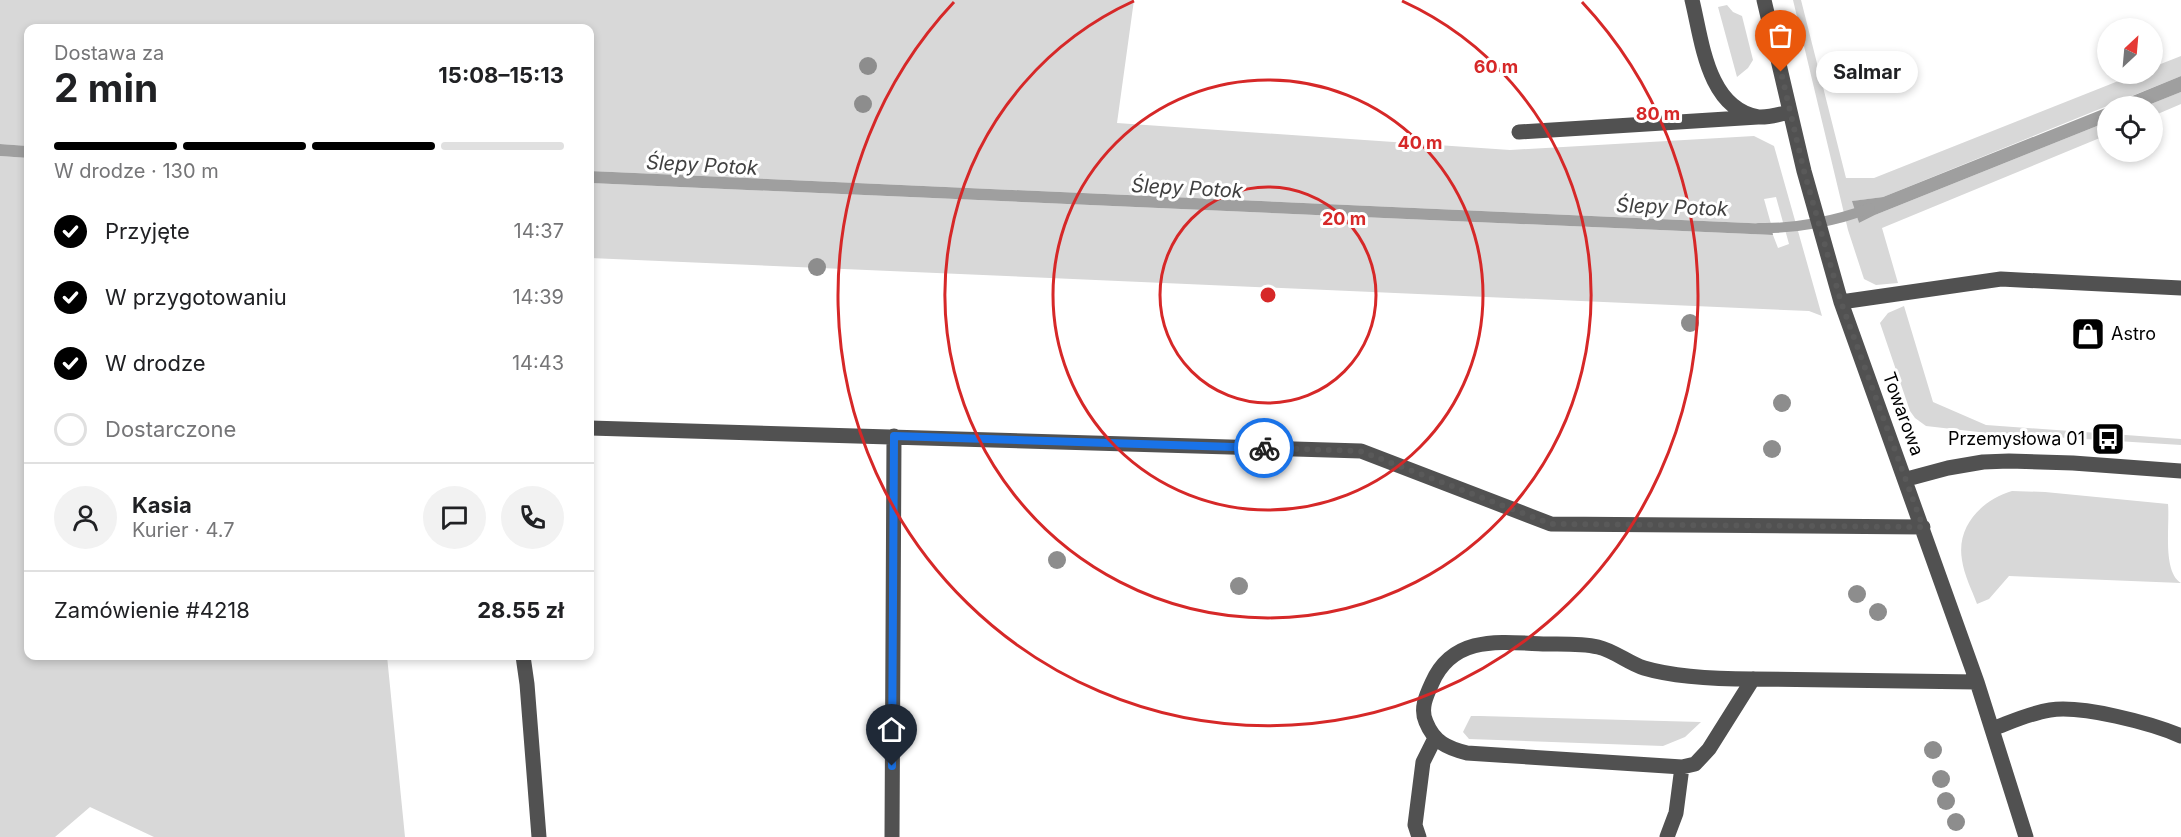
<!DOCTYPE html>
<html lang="pl">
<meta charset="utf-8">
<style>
:root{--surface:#fff;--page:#f2f2f2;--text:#202124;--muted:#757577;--line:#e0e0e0;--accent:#000}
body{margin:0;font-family:Inter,sans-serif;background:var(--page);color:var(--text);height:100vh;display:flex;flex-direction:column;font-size:22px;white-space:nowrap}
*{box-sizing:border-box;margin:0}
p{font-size:20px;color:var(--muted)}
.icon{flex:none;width:33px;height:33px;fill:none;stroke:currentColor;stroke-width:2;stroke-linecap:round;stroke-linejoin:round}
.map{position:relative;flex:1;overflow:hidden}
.drawer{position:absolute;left:24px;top:24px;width:570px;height:636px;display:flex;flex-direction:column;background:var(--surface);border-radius:12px;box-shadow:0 3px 9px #0003}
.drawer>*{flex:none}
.needle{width:39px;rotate:26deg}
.buttons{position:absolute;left:2097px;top:18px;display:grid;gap:12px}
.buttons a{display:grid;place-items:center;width:66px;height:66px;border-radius:50%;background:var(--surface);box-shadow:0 3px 9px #0003;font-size:30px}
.pin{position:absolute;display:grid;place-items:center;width:51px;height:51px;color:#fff;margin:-62px -26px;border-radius:50% 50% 50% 0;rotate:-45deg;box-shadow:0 0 6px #0007}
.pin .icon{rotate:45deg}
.courier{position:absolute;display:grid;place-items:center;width:60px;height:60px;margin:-30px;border:4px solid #1a73e8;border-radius:50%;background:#fff;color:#222;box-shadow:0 2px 8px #0007}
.bubble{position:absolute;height:42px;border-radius:21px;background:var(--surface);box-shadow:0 3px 9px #0003;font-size:20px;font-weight:700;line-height:42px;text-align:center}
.summary em{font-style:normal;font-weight:700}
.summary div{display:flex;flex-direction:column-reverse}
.summary{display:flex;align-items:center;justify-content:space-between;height:102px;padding:0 30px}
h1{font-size:39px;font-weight:700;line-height:45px}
.bar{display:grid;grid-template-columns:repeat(4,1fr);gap:9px 6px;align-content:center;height:72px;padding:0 30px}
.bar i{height:8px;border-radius:4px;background:var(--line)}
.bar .on{background:var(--accent)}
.bar p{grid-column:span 4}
.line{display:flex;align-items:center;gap:15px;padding:0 30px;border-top:2px solid var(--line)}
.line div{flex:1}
.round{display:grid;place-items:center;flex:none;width:63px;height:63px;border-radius:32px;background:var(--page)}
ol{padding:0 30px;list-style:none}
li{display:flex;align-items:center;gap:18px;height:66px}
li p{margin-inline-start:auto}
li .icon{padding:6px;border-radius:50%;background:var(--accent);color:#fff;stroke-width:4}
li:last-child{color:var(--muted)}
li i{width:33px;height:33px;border:3px solid var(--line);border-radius:50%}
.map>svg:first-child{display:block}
.green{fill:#d8d8d8}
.water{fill:#9f9f9f}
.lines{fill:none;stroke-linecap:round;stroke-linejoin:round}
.stream{stroke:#9f9f9f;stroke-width:10}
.minor{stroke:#515151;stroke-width:15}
.tree{fill:#8d8d8d}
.done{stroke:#595959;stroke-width:6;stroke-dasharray:0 10.8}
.route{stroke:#1a73e8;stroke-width:8}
.ring{fill:none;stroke:#d62828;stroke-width:3}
.labels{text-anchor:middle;stroke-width:6;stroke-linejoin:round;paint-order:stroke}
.poi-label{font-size:18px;fill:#000;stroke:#fff;text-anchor:start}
.street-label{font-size:18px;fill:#000;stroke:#fff}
.water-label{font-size:20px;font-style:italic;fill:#404040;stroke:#fff}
.centre{fill:#d62828;stroke:#fff;stroke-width:3}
.ring-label{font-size:18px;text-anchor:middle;font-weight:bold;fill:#d62828;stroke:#fff;stroke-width:6;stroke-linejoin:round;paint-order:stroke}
</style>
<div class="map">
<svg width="2181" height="837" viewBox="0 0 2181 837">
<rect width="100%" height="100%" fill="#fff"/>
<path class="green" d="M0,0H1134L1117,123L1510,150L1754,136L1774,146L1822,316L1809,311L590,258V183L1773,235L1778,248L1789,244L1776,197L1764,199L1771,224L590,171V28H28V146L0,144Z
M1793,0H1801L1846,178H1874L2136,74H2152L2153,67L2181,56V76L1883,197L1853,201L1859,223L1875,215L2107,122V135L1882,228L1898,283L1876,285L1864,279L1848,230Z
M1727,5L1733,12L1742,16L1753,60L1748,68L1737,77L1718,7Z
M2181,92V104L2153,116L2152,106H2146Z
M0,156L28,158V656H387L405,837H154L90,807L55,837H0Z
M1904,306L1933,402L1986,425L2181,439V445L1987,433L1926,426L1915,418L1910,411L1880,323L1888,313Z
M2012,491L2045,492L2168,504C2170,525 2162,571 2181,583L2009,576L1989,599L1977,604C1972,590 1964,575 1962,560C1956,526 1982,500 2012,491Z
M1471,716H1480L1701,722L1685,737L1663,746L1469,739L1463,732Z"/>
<path class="water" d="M2181,76V92L2146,106H2108Z
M2108,107L2107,122L1875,215L1859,223L1852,201L1883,197Z
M0,144L28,146V158L0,156Z
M590,171L1771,224L1773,235L590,183Z"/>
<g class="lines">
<path class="stream" d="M1759,228C1794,229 1837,221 1870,208"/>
<path class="minor" d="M1692,0C1702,40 1707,108 1758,117C1769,118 1780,114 1790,112
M1764,0L1804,171L1841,302L1977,682L2026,837
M1519,132L1758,117
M1841,302L2001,279L2181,288
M590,428L1361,451L1551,524L1923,527
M1907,479L1948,468L1983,462L2009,461L2073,463L2181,471
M523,656L527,684L539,837
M1753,679L1709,749L1695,764L1682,767L1467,753C1447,748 1434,742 1426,722C1420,709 1426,696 1432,683C1453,635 1500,642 1543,644C1561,644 1581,643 1598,647C1615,651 1628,663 1644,668C1674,677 1721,679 1753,679L1977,682
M1992,729C2011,722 2030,713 2050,710C2082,705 2151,723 2181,736
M892,837L894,436
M1419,837L1415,825L1423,762L1435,738
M1667,837L1676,813L1682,767"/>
</g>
<g class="tree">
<circle cx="868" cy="66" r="9"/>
<circle cx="863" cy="104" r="9"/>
<circle cx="817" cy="267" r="9"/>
<circle cx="1690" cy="323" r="9"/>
<circle cx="1782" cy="403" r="9"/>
<circle cx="1772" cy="449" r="9"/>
<circle cx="1057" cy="560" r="9"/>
<circle cx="1239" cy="586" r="9"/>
<circle cx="1857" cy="594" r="9"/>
<circle cx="1878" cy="612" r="9"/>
<circle cx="1933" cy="750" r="9"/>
<circle cx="1941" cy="779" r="9"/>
<circle cx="1946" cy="801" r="9"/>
<circle cx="1956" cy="822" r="9"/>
</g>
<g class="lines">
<path class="done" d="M1264,448L1360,451L1551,524L1923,527L1841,302L1804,171L1781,72"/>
<path class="route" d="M892,766L894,436L1264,448"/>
</g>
<g class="ring">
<circle cx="1268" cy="295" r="108"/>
<circle cx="1268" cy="295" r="215"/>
<path d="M1402 1A323 323 0 1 1 1134 1"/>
<path d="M1582 2A430 430 0 1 1 954 2"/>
</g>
<defs>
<symbol id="shop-square" viewBox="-11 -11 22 22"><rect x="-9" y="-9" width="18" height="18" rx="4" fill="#000" stroke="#fff"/><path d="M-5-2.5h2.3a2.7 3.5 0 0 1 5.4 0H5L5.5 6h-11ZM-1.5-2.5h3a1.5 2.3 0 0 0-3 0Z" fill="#fff"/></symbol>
<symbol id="bus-square" viewBox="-11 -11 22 22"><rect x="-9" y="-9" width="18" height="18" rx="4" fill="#000" stroke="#fff"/><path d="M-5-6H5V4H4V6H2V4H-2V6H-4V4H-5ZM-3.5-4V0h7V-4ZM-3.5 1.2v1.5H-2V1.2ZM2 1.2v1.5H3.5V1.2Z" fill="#fff"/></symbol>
</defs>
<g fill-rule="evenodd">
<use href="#shop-square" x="2069" y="315" width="38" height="38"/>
<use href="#bus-square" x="2089" y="420" width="38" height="38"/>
</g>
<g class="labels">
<g class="poi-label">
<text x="2111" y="340">Astro</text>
<text x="2085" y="445" text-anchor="end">Przemysłowa 01</text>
</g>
<g class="street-label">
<text transform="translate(1903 414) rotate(70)" y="6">Towarowa</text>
</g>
<g class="water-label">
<text transform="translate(702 165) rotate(3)" y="7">Ślepy Potok</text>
<text transform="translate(1187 188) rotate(3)" y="7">Ślepy Potok</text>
<text transform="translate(1672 207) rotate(2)" y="7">Ślepy Potok</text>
</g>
</g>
<circle cx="1268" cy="295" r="9" class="centre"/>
<g class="ring-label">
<text x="1496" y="73">60 m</text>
<text x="1658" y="120">80 m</text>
<text x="1420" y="149">40 m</text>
<text x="1344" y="225">20 m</text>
</g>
</svg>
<div class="buttons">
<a><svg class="needle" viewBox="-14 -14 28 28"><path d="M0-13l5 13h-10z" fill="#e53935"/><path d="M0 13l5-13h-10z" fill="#757577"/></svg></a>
<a><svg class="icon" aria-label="locate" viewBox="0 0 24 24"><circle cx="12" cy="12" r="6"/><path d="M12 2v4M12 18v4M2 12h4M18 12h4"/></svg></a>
</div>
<div class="pin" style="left:1781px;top:72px;background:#ea580c"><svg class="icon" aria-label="bag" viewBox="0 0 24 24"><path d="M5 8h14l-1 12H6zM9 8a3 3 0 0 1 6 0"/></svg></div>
<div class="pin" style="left:892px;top:766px;background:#1f2937"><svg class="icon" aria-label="home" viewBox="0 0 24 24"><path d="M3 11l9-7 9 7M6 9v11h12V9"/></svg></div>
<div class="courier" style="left:1264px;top:448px"><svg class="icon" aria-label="bike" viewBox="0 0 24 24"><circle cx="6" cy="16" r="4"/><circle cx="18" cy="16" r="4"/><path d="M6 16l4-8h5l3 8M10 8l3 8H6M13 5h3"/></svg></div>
<div class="bubble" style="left:1816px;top:51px;width:102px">Salmar</div>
<section class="drawer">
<div class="summary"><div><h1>2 min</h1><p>Dostawa za</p></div><em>15:08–15:13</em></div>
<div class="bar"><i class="on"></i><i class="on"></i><i class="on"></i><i></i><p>W drodze · 130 m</p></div>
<ol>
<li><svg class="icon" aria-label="check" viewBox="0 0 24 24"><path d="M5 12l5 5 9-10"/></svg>Przyjęte<p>14:37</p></li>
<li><svg class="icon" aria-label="check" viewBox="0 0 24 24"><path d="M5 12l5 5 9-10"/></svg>W przygotowaniu<p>14:39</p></li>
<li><svg class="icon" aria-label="check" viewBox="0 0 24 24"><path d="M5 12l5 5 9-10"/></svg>W drodze<p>14:43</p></li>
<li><i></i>Dostarczone</li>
</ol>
<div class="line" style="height:108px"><a class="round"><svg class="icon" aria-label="person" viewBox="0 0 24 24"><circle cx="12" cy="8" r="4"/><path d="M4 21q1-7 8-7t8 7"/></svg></a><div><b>Kasia</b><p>Kurier · 4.7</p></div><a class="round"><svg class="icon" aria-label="chat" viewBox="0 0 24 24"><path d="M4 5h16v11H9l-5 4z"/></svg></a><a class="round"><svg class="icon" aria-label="phone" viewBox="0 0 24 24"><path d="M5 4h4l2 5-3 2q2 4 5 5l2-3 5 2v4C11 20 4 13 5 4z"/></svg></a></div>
<div class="line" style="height:78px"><div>Zamówienie #4218</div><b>28.55 zł</b></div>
</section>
</div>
